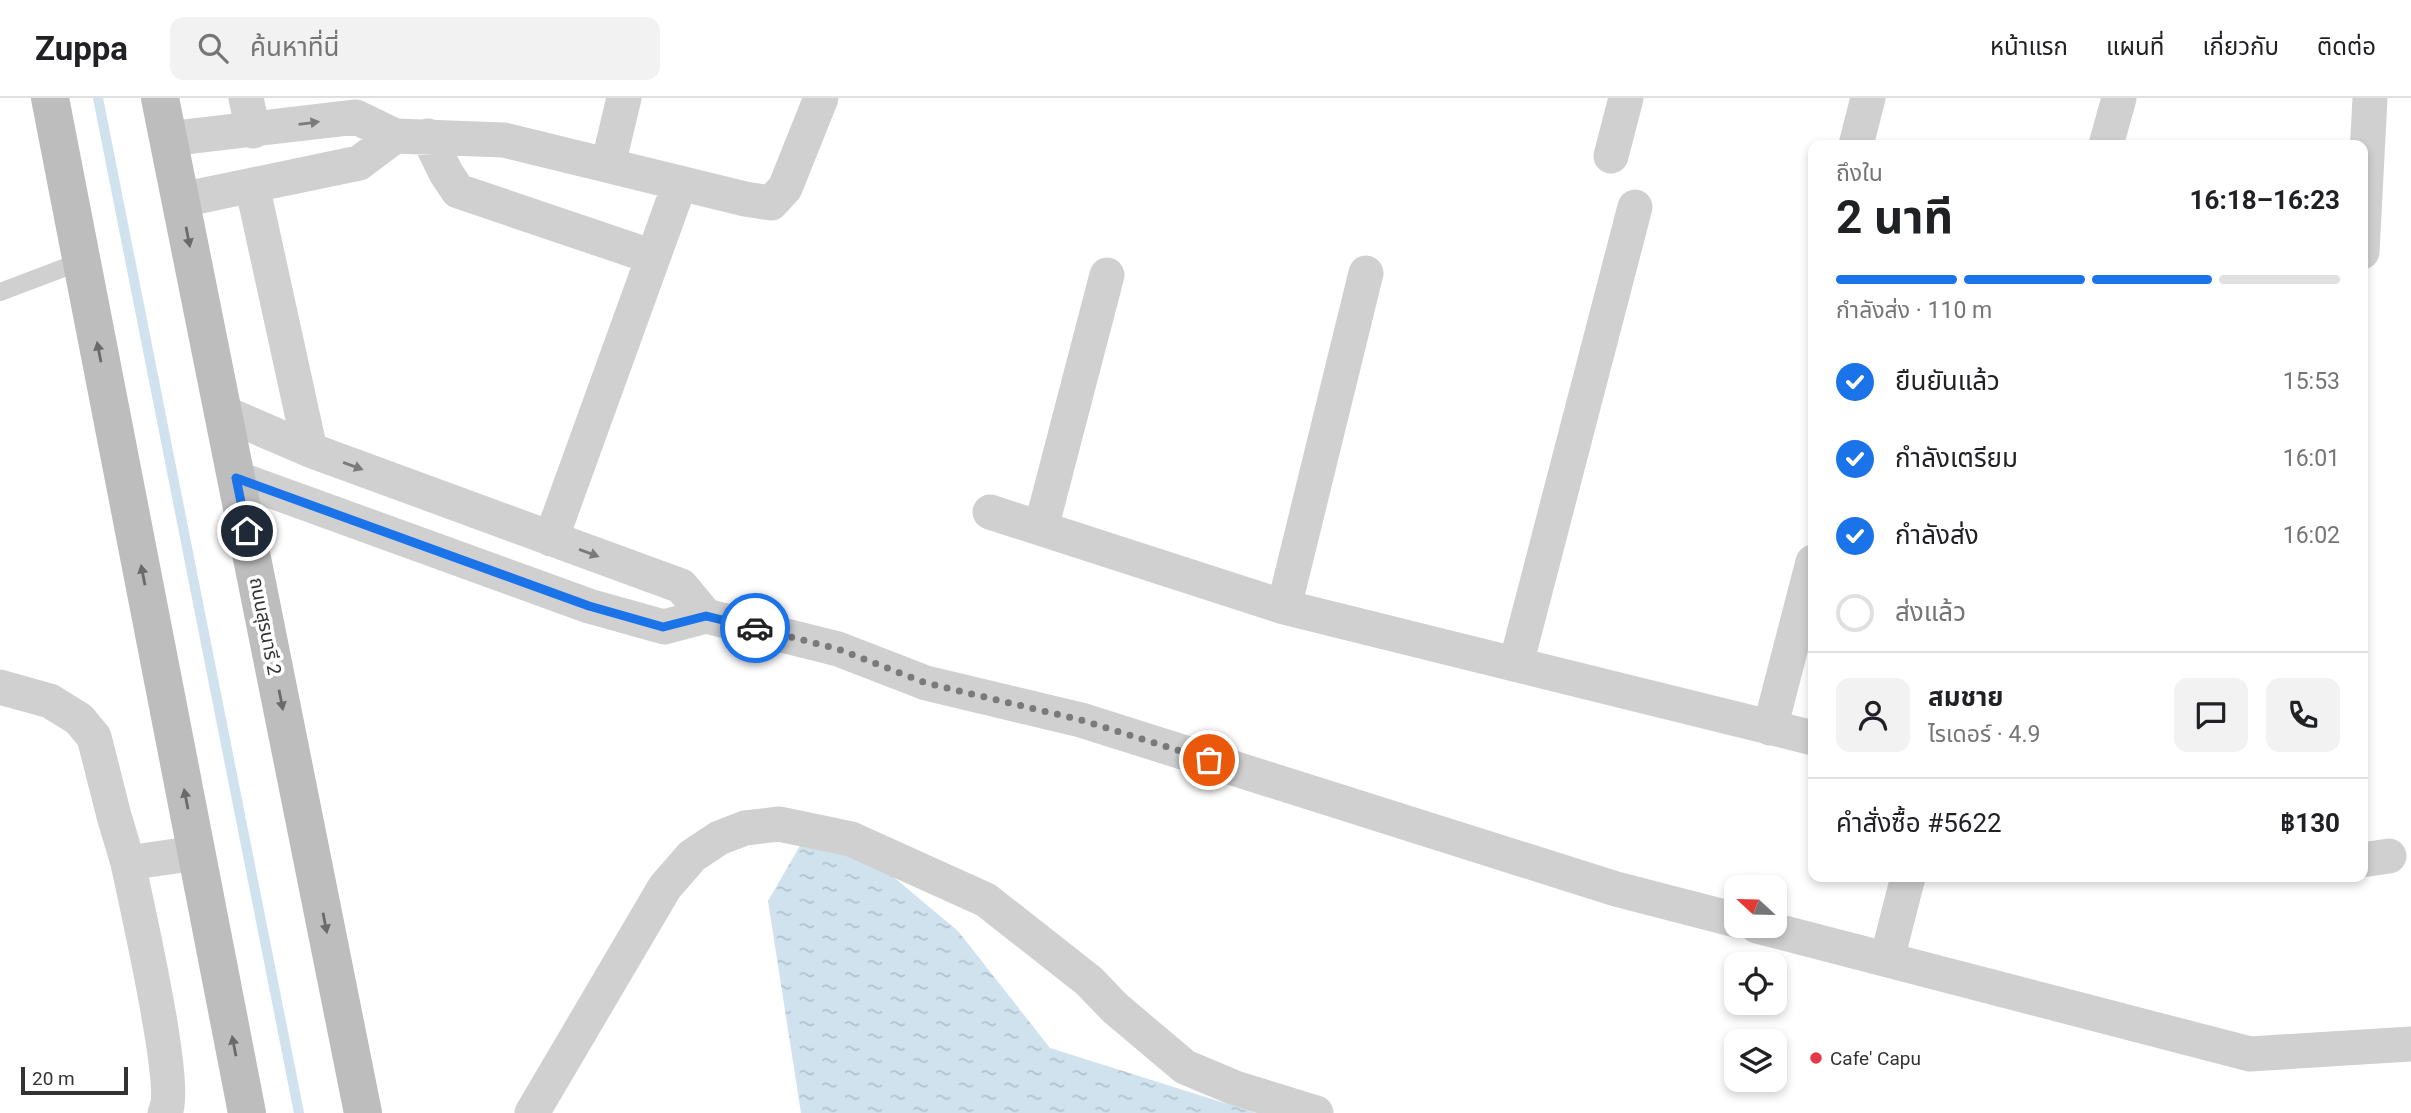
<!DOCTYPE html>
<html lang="th">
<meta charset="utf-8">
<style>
:root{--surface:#fff;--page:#f2f2f2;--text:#202124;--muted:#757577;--line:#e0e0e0;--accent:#1a73e8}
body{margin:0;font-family:Roboto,"Noto Sans Thai",sans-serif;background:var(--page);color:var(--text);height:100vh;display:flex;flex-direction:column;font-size:26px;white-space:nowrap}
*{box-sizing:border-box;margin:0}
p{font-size:23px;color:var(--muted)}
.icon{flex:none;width:38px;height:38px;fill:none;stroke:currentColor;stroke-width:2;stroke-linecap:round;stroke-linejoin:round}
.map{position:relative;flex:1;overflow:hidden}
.sheet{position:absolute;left:1808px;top:42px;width:560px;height:742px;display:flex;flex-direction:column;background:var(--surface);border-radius:14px;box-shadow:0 4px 10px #0003}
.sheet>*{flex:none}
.needle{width:46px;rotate:292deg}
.fabs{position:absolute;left:1724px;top:777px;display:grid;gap:14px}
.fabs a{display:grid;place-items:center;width:63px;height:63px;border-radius:14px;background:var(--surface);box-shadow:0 4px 10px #0003;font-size:35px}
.scale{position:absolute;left:21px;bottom:18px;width:107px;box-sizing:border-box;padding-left:7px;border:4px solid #333;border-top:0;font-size:19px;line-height:24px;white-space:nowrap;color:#333;-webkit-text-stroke:5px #fff;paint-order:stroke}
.pin{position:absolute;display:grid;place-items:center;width:60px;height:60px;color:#fff;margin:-30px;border:4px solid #fff;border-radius:50%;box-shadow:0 2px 7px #0007}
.courier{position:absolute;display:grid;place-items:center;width:70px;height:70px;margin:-35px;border:5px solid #1a73e8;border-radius:50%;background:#fff;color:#222;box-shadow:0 2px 9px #0007}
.head em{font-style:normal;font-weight:700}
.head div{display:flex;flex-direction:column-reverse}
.head{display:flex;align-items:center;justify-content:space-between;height:119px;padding:0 28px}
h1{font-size:46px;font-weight:700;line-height:52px}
.bar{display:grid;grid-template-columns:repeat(4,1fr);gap:10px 7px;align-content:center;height:84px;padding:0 28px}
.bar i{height:9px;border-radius:5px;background:var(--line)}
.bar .selected{background:var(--accent)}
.bar p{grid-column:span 4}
.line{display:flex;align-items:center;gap:18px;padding:0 28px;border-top:2px solid var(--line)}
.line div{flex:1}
.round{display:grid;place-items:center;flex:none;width:74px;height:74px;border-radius:14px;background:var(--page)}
ol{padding:0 28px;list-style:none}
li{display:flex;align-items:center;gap:21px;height:77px}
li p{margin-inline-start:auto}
li .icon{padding:7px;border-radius:50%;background:var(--accent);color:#fff;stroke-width:4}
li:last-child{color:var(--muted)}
li i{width:38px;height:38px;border:4px solid var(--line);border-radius:50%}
header{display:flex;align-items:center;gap:42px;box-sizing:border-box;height:98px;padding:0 35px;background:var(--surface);border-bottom:2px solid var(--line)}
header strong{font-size:33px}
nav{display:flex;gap:38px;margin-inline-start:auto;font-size:24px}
.search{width:490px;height:63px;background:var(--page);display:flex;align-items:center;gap:18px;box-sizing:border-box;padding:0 24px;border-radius:14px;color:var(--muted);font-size:26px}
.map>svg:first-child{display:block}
.water{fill:url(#water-ripples)}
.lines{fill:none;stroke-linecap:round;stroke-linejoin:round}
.stream{stroke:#cfe2ee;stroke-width:10}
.lane{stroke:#d0d0d0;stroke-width:18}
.street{stroke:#d0d0d0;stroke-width:35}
.secondary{stroke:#bdbdbd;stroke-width:38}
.oneway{fill:#7a7a7a}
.oneway2{fill:#6a6a6a}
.done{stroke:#7a7a7a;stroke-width:7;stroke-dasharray:0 12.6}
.route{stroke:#1a73e8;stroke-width:9}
.poi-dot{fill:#e63946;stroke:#fff;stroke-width:2.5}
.labels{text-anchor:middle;stroke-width:7;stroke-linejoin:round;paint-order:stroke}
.street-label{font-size:19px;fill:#333;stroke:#fff}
.poi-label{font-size:19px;fill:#333;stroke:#fff;text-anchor:start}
</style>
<header>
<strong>Zuppa</strong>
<div class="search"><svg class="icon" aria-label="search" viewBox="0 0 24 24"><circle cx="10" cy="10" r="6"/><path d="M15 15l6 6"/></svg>ค้นหาที่นี่</div>
<nav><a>หน้าแรก</a><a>แผนที่</a><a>เกี่ยวกับ</a><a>ติดต่อ</a></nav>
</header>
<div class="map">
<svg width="2411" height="1015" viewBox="0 0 2411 1015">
<defs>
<pattern id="water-ripples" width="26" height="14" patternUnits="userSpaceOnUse" patternTransform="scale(1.75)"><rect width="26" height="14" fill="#cfe2ee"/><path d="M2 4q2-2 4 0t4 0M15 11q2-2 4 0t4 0" fill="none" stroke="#b2c2cd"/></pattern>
</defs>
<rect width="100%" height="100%" fill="#fff"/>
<path class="water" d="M801,746L866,756L958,833L1050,950L1256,1015H801L768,803Z"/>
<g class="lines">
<path class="stream" d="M98,0L299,1015"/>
<path class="lane" d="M0,194L82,163"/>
<path class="street" d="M246,0L253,33
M428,38L446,75L458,93L653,159
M168,41L356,19L395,38L504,42L745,101L771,105L785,90L821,0
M1856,47L1868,0
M2106,47L2119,0
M1611,58L1626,0
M608,67L624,0
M252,87L310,352
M181,102L359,65L395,38
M2362,154L2370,0
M222,314L310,352L681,488L706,518
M236,380L589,508L664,529L706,518L838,551L926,585L1081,622L1616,791L1736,822
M990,414L1284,509L1813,640
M1041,430L1107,177
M551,441L680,85
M1284,509L1366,175
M1516,566L1635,109
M0,589L50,603L79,621L94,639L114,718L128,765L196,755
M1770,630L1813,464
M2362,762L2389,758
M128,765C136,805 179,988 165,1015
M1757,828L2250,956L2411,946
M1887,861L1908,779
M532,1015L665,789L692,758L719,740L745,730L779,726L851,741L986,802L1089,883L1115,910L1185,969L1235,990L1316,1015"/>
<path class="secondary" d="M50,0L247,1015
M160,0L363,1015"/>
</g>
<defs><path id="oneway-solid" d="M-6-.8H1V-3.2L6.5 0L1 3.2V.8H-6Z" transform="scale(1.75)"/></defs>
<g class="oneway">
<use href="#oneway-solid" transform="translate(309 25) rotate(-7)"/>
<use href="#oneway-solid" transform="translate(353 368) rotate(20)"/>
<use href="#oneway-solid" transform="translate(589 455) rotate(20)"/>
</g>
<g class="oneway2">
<use href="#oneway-solid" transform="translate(188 139) rotate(79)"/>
<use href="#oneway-solid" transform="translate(99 254) rotate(-101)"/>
<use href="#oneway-solid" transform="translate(143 477) rotate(-101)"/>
<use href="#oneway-solid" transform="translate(281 602) rotate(79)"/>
<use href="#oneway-solid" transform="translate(186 701) rotate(-101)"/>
<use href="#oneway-solid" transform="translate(325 825) rotate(79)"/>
<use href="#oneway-solid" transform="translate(234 948) rotate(-101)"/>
</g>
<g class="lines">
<path class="done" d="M755,530L838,551L926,585L1081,622L1209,662"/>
<path class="route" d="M247,433L236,380L589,508L663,529L706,518L755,530"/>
</g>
<circle class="poi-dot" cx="1816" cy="960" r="7"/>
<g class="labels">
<g class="street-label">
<text transform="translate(266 528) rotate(79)" y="7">ถนนสุรนารี 2</text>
</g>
<g class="poi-label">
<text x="1830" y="967">Cafe' Capu</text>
</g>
</g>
</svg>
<div class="fabs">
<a><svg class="needle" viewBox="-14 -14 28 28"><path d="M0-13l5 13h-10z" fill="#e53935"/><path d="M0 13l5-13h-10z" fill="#757577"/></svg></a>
<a><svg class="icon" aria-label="locate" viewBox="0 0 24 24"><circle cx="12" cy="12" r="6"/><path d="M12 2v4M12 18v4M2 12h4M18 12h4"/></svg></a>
<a><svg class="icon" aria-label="layers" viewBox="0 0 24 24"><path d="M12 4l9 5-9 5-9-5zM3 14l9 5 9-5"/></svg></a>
</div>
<div class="scale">20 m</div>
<div class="pin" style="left:1209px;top:662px;background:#ea580c"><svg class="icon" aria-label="bag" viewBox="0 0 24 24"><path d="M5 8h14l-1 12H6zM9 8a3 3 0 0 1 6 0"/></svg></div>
<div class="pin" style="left:247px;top:433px;background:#1f2937"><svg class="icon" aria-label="home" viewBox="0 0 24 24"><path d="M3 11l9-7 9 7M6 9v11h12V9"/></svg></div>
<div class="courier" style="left:755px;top:530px"><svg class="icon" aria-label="car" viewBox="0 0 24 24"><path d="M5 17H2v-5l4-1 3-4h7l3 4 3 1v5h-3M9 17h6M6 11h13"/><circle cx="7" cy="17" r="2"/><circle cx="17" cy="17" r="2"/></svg></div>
<section class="sheet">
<div class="head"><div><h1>2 นาที</h1><p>ถึงใน</p></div><em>16:18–16:23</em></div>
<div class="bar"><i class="selected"></i><i class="selected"></i><i class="selected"></i><i></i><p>กำลังส่ง · 110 m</p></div>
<ol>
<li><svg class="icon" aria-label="check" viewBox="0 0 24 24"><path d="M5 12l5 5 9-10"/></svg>ยืนยันแล้ว<p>15:53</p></li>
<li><svg class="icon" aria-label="check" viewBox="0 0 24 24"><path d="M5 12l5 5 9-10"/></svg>กำลังเตรียม<p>16:01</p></li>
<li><svg class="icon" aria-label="check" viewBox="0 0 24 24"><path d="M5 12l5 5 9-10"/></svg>กำลังส่ง<p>16:02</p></li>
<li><i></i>ส่งแล้ว</li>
</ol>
<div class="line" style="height:126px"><a class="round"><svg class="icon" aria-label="person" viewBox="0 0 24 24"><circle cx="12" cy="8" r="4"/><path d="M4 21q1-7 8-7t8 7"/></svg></a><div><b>สมชาย</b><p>ไรเดอร์ · 4.9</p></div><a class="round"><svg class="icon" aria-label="chat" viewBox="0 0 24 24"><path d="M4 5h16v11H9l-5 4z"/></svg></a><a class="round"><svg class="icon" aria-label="phone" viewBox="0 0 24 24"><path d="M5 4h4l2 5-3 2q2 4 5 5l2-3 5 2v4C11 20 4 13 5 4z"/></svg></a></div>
<div class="line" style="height:91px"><div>คำสั่งซื้อ #5622</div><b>฿130</b></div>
</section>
</div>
